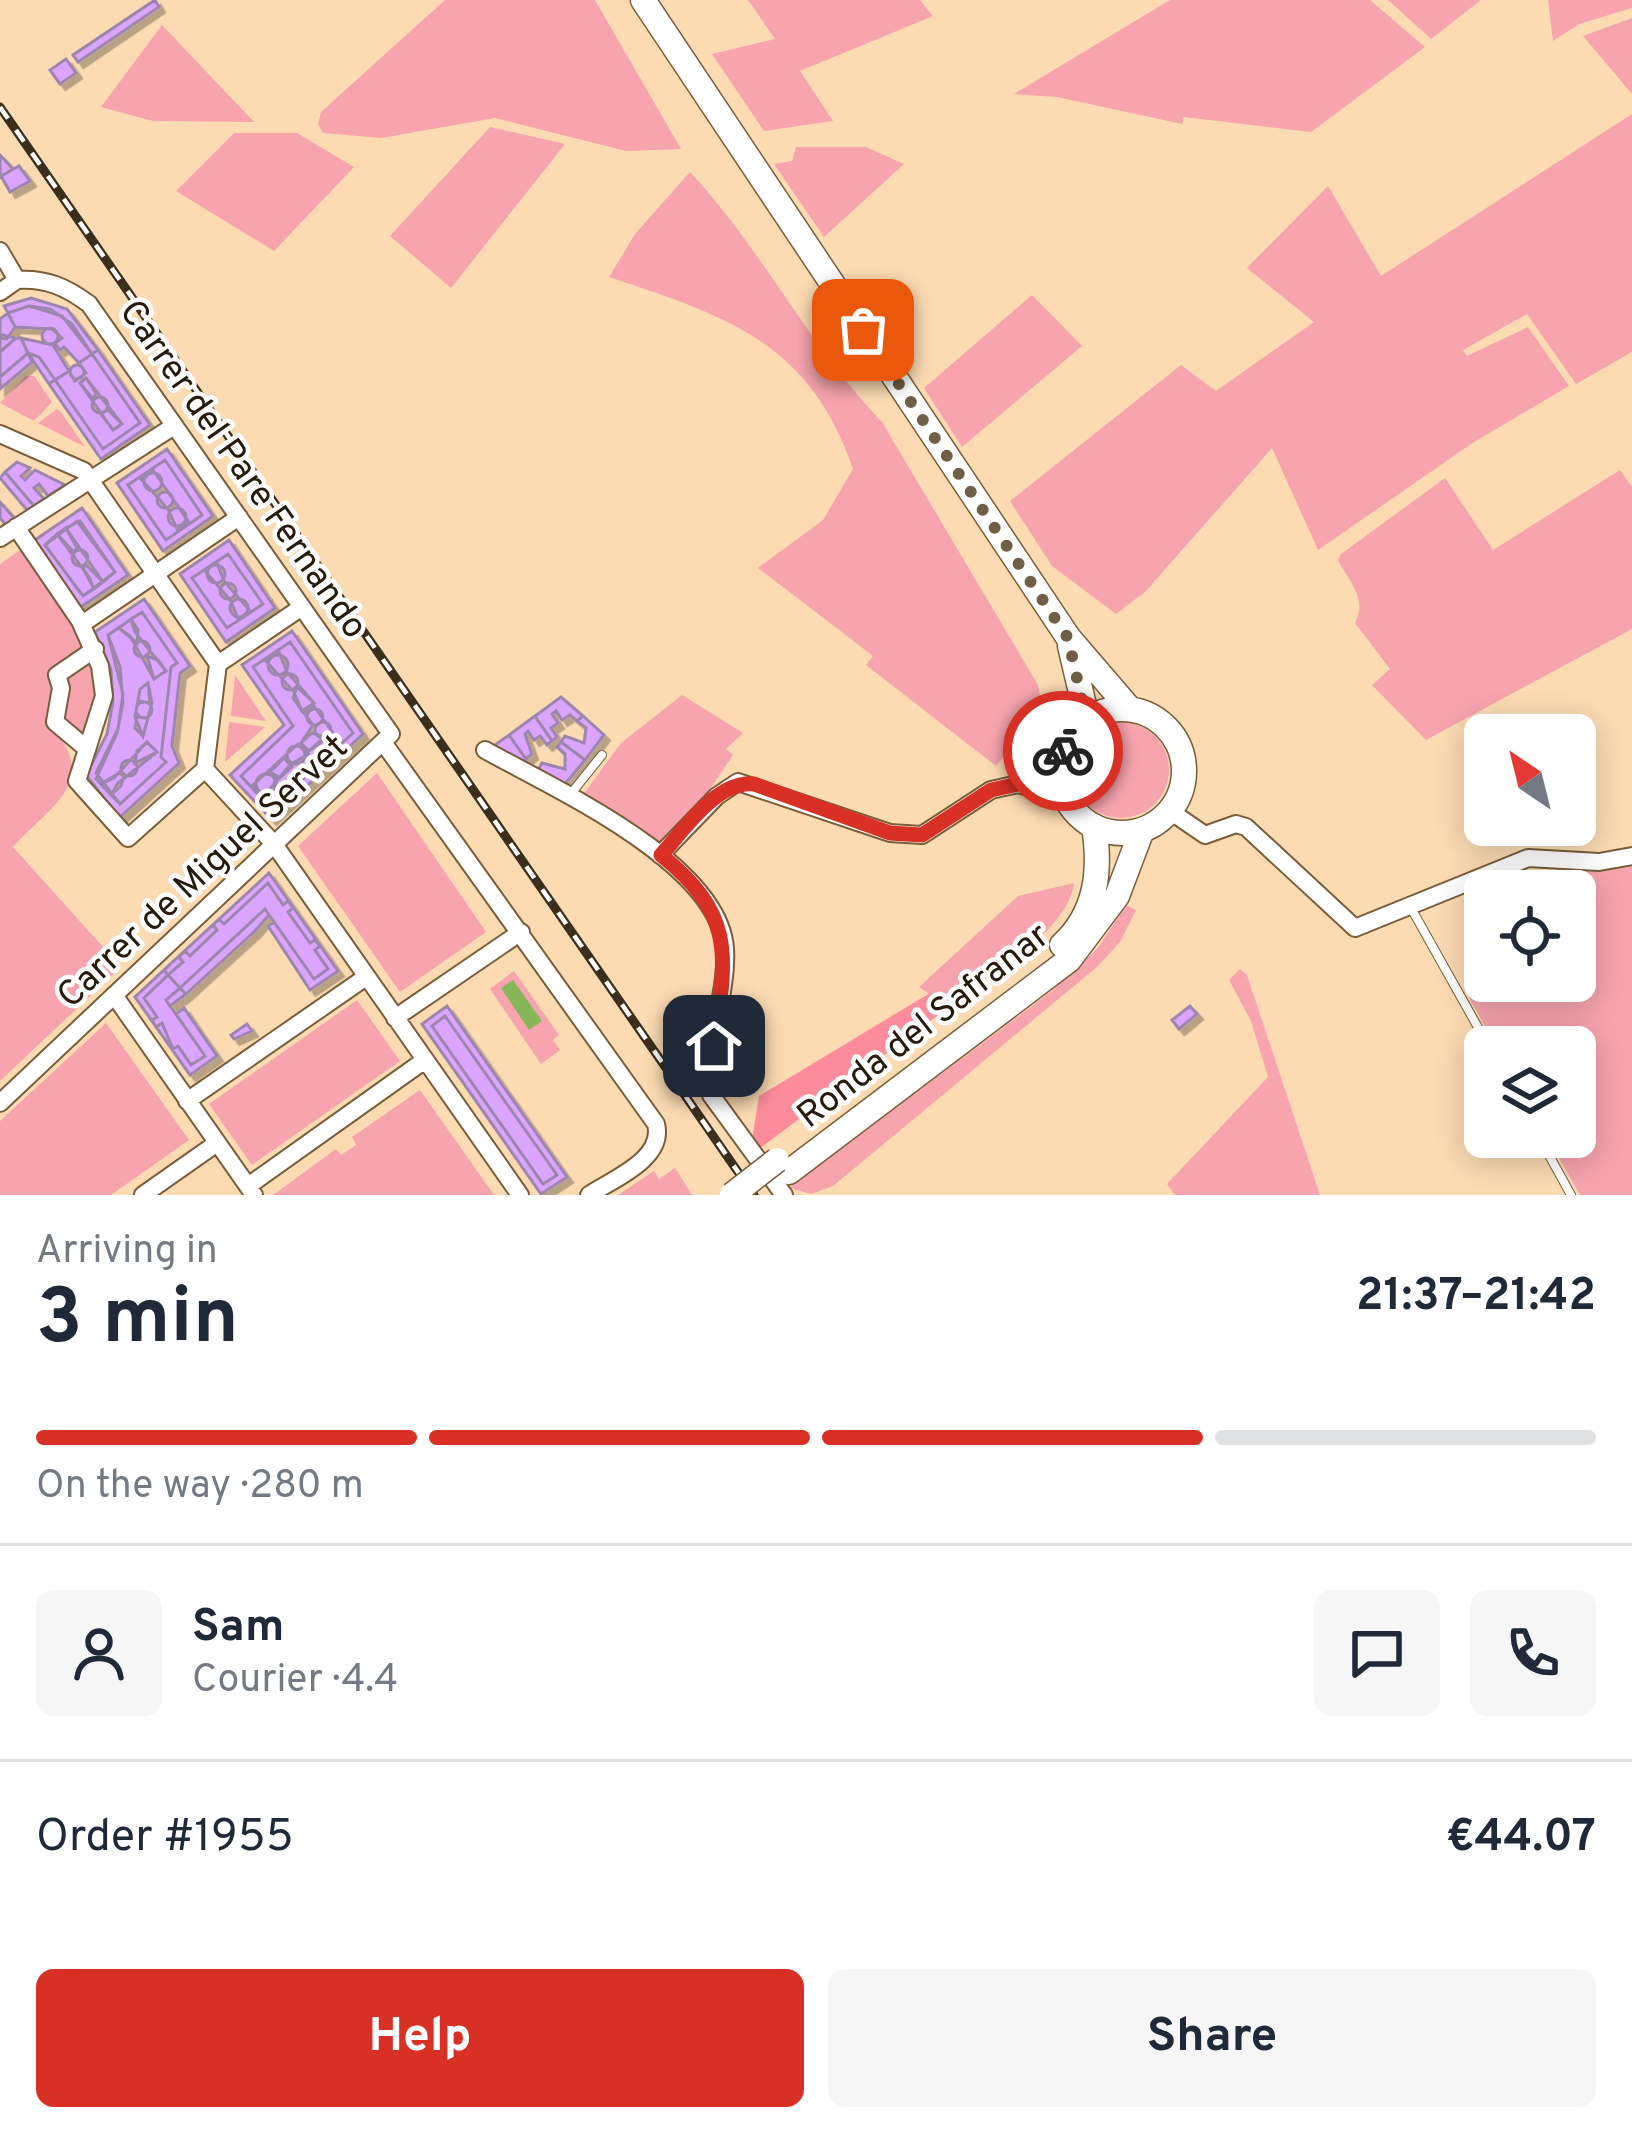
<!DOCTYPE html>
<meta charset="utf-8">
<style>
:root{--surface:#fff;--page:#f6f6f7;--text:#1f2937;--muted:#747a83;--line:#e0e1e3;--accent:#d93025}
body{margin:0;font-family:Overpass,sans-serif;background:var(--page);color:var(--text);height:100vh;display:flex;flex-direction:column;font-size:45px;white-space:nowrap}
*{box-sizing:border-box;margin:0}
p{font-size:39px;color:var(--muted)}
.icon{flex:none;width:66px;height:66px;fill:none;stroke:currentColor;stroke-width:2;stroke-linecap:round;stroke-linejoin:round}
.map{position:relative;height:1195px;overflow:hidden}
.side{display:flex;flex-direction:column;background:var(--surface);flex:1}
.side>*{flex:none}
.needle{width:78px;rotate:325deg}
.controls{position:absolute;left:1464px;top:714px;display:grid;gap:24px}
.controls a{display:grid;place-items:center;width:132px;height:132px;border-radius:18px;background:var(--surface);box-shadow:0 6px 30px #0003;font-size:60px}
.pin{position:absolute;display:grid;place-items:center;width:102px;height:102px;color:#fff;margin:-51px;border-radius:24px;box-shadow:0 6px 18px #0006}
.courier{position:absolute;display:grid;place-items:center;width:120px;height:120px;margin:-60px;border:9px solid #d93025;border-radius:50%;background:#fff;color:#222;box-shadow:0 3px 15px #0007}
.summary em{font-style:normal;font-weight:700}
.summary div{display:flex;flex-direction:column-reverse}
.summary{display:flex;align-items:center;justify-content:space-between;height:204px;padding:0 36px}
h1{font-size:78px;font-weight:700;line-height:90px}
.bar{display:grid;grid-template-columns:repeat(4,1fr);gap:18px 12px;align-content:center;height:144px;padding:0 36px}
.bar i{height:15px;border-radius:9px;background:var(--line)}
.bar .active{background:var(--accent)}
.bar p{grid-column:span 4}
.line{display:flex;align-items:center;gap:30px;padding:0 36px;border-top:3px solid var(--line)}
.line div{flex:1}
.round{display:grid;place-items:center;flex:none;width:126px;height:126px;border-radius:18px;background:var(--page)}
.button{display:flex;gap:24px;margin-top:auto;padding:24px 36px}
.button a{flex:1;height:138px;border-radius:18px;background:var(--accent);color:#fff;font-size:48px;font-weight:700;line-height:138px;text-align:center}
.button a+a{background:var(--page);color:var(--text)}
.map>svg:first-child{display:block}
.green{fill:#f7a4ae}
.forest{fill:#fc8c9c}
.water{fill:#85b657}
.building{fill:#dba4fe;stroke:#9d86ad;stroke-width:3;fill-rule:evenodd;filter:url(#shadow)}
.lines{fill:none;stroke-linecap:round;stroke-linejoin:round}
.lane-casing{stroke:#7a5d39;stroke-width:10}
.street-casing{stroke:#7a5d39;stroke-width:20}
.secondary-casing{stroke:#7a5d39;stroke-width:27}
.lane{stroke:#fff;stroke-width:8}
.street{stroke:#fff;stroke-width:16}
.secondary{stroke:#fff;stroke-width:24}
.rail-casing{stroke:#3c2e1d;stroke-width:9}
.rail{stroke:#fff;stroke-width:4.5;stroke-dasharray:14;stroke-linecap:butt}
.secondary-bridge-casing{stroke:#7a5d39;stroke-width:27;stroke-linecap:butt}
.secondary-bridge{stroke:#fff;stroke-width:24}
.done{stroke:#715e46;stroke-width:12;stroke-dasharray:0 21.6}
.route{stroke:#d93025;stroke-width:15}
.labels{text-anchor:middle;stroke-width:9;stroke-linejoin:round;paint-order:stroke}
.street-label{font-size:36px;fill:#261a0b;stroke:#fff}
</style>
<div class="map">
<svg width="1632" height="1195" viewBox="0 0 1632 1195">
<defs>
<filter id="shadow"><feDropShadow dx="5.5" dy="5.5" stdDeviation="0" flood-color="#0004"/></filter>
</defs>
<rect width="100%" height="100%" fill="#fcdbb3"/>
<path class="green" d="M445,0H595L681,149L626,151L495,118L381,138L323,133L318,124L321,112Z
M748,0H920L933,16L800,71L833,121L764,131L712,54L775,39Z
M1170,0H1370L1425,47L1311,132L1184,117L1182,124L1057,97L1014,94Z
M1388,0H1481L1431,39Z
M1548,0H1632V8L1579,24L1553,41Z
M1632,18V94L1583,36Z
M162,25L254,122L153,121L101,107Z
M1632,114V352L1576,384L1527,314L1463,350L1467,356L1528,327L1569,386L1474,442L1318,550L1272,448L1145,592L1116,614L1052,566L1010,501L1181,365L1216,391L1314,322L1247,268L1328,186L1381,276Z
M490,127L565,144L451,288L390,236Z
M234,133H297L354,167L274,251L176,191Z
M796,147H866L904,164L824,237L774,164L792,161Z
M690,172C762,249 809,346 882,422L1038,685L1042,708L996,766L866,665L873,656L758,568L823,520L853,469C810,342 726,316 609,277L635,234Z
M1032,295L1082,346L962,447L924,388Z
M26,376H34L52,402L34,421L0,403Z
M57,409L61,412L85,447L38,423Z
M1620,470L1632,487V629L1426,740L1372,685L1390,669L1355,623C1368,598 1349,582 1338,560L1341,554L1445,478L1493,550Z
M26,546L91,640L49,670L55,700L47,720C102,782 55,801 13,847L121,967L0,1081V564Z
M90,661L96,704L87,740L63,719L65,678Z
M235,675L266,721L231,716Z
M682,695L743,733L726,749L733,755L700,804L659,843L583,795L621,743Z
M1073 770a48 48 0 1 1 96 0a48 48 0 1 1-96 0Z
M229,722L265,727L225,762Z
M377,773L486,932L400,992L298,846Z
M1632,860V1195H1580L1547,1137H1575V1047H1497L1469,998L1506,981H1575V949L1594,939L1575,891H1569L1555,863Z
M1074,883C1069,930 986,980 949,1007L919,987L1018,896Z
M1126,905L1136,910L1120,942L1097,967L833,1186L811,1194L789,1188L1052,991L1098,948Z
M1240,969L1247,975L1320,1195H1175L1167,1184L1268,1077L1251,1021L1229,980Z
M514,971L559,1035L553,1040L560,1050L541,1064L490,989Z
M357,1000L400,1061L252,1165L209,1104Z
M106,1023L189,1140L111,1195H0V1121Z
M420,1090L494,1195H273L336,1149L341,1155L356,1145L352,1137Z
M675,1168L692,1195H618L654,1171L659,1179Z"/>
<path class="forest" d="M930,993L949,1007L759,1149L752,1140L759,1096Z"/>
<path class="water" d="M513,980L542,1021L529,1030L501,988Z"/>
<path class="building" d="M155,0L159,7L78,62L73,55Z
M66,59L76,73L60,84L50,70Z
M0,155L13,169L0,177Z
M19,166L30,181L10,192L1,176Z
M31,298L67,309L98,350L92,354L72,324L50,309L29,306L8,313L4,306Z
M29,306L62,316L92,354L79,363L64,347L60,350L55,343L62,338L52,329L15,327L8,313Z
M8,313L15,327L7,339L0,338V319Z
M42 336a8 8 0 1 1 16 0a8 8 0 1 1-16 0Z
M3,335L16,338L0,352V338Z
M16,338H21L28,353L0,377V352Z
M21,338L53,345L69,371L55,380L39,357L28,353Z
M98,350L150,425L101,459L49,384L55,380L103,449L140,423L92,354Z
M28,353L32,362L0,389V377Z
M28,353L39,357L55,380L49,384Z
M92,354L140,423L103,449L55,380L69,371L75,381L86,373L79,363ZM86,378L122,424L113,430L80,383Z
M70 372a7 7 0 1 1 14 0a7 7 0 1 1-14 0Z
M86,378L96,393L93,399L80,383Z
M92 405a8 8 0 1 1 16 0a8 8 0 1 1-16 0Z
M108,410L122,424L113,430L101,414Z
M167,449L213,516L163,551L117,483ZM165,460L202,515L166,540L128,485Z
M165,460L202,515L166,540L128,485ZM153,470L188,521L177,529L168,509L141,479Z
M17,462L30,468L21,476L25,480L35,470L65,485L48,496L39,484L34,488L44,499L34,506L5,472Z
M5,472L34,506L27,510L0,478Z
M144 482a9 9 0 1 1 18 0a9 9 0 1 1-18 0Z
M157 500a8 8 0 1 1 16 0a8 8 0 1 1-16 0Z
M0,502L15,519L6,525L0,518Z
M168 517a9 9 0 1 1 18 0a9 9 0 1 1-18 0Z
M82,508L128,575L78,609L32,542ZM77,521L115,572L83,596L45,545Z
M80,521L115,572L103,582L66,528Z
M66,528L77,548L74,552L57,534Z
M57,534L89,577L94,589L83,596L45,545Z
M229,540L275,608L226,642L180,574ZM228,554L263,604L227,628L192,578Z
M72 558a8 8 0 1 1 16 0a8 8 0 1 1-16 0Z
M228,554L263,604L227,628L192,578ZM217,563L224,581L250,611L238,619L231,601L205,571Z
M86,565L103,582L94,589L83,568Z
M207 574a9 9 0 1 1 18 0a9 9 0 1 1-18 0Z
M220 591a8 8 0 1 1 16 0a8 8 0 1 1-16 0Z
M144,599L190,666L180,673L172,746L179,763L119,818L86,775L107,734L113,702L111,670L95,632ZM142,612L177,663L171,667L161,757L166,762L120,804L96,773L118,729L123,694L108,635Z
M230 608a9 9 0 1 1 18 0a9 9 0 1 1-18 0Z
M142,612L177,663L171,667L161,757L166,762L120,804L111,795L118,783L157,752L147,742L114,778L101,784L96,779L117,733L123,703L120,667L108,635L119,628L130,636L154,679L166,671L135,632L131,619ZM148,683L152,703L143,736L135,717L140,689Z
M131,619L138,630L137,643L119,628Z
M292,631L363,734L271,819L230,775L284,725L242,665ZM290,642L353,733L271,808L241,776L293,726L253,667Z
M134 649a8 8 0 1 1 16 0a8 8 0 1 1-16 0Z
M290,642L353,733L271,808L241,776L293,726L253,667ZM279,652L287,672L314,703L302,711L294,692L266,661ZM314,706L333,733L309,751L301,743L313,725L304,713ZM298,744L308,754L290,765L264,796L253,785Z
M268 665a10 10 0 1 1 20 0a10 10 0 1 1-20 0Z
M147,656L158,660L166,671L154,679Z
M282 682a8 8 0 1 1 16 0a8 8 0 1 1-16 0Z
M148,683L150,703L138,701L140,689Z
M297,687L314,703L302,711L293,698Z
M561,697L583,716L577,721L570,715L562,720L556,711L552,714L558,723L551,728L557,737L552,741L535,716Z
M136 710a8 8 0 1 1 16 0a8 8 0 1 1-16 0Z
M307 717a8 8 0 1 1 16 0a8 8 0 1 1-16 0Z
M535,716L552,741L547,745L540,736L534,740L528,731L525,734L532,754L526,759L509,735Z
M583,716L604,735L585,760L561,742L565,736L584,743L586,728L577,721Z
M137,717L148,718L143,736L135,728Z
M315 730a8 8 0 1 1 16 0a8 8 0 1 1-16 0Z
M312,733L324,737L309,751L301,743Z
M509,735L526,759L522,762L492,747Z
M147,742L157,752L135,763L137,751Z
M561,742L585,760L565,784L538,770L542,763L565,769V754L557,747Z
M287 755a9 9 0 1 1 18 0a9 9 0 1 1-18 0Z
M284,758L292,767L274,783L277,776L270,772Z
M121 768a8 8 0 1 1 16 0a8 8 0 1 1-16 0Z
M119,773L124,776L121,786L111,795L101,784Z
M256 784a10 10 0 1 1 20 0a10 10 0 1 1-20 0Z
M269,873L338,971L310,990L268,926L274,922L314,979L328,969L315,950L320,946L315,940L310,943L288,912L293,908L288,901L283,905L268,883L224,924L219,919L213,925L217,930L190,956L185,951L179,957L183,962L168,975L164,970Z
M268,883L283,905L288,901L293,908L288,912L310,943L315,940L320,946L315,950L328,969L314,979L265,909L180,988L168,975L183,962L179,957L185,951L190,956L217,930L213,925L219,919L224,924Z
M265,909L269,915L255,931L186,994L180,988Z
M164,970L168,975L144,998L157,1017L152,1020L156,1027L162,1023L173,1049L178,1046L191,1065L205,1056L176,1014L184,1008L217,1056L190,1075L135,997Z
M168,975L180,988L166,1000L205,1056L191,1065L178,1046L173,1049L162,1023L156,1027L152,1020L157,1017L144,998Z
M180,988L186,994L170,1006L166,1000Z
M447,1006L567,1177L541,1194L422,1024ZM445,1016L557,1175L543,1184L432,1026Z
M1190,1006L1197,1014L1179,1029L1172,1020Z
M445,1016L557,1175L543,1184L432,1026Z
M247,1024L252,1031L234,1039L231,1035Z"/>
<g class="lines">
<defs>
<path id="lane" d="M569,796L602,755
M1411,908L1489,1047
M1539,1137L1571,1195"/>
<path id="street" d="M0,251L17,280
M0,292L17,280
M0,434L84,471L218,664L205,769L128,838L77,781L104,696L100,666L80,621L16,527
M0,538L174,426
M82,624L239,517
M218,664L302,607
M385,745L656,1124C665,1159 613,1179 589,1195
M86,748L55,722L61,688L57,675L95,649
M485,750C553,788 720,863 725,949C728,997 703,1047 711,1095L784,1195
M205,769L274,844L520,1195
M1018,784L1066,798
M1170,811L1205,835L1236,824L1246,827L1355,928L1528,858L1599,862L1632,856
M660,855L717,796L738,782L890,833L922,835L991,790L1018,784L1060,759
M114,995L254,1195
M395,1018L521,932
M187,1101L366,977
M0,1103L391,734L89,304C66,287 46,278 17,280
M248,1186L425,1060
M143,1195L217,1143"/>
<path id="secondary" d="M643,0L1068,637L1129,708
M1070,646L1083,701L1080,724
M1060 771a62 62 0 1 1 124 0a62 62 0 1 1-124 0Z
M1062,945C1097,913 1101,870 1094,826
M789,1172L1069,960L1117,896L1142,830"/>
</defs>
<use href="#lane" class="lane-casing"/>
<use href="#street" class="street-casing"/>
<use href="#secondary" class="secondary-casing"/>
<use href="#lane" class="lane"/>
<use href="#street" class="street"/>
<use href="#secondary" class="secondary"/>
<defs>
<path id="rail" d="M0,107L754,1195"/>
</defs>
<use href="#rail" class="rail-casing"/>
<use href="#rail" class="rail"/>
<defs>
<path id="secondary-bridge" d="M732,1195L777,1160"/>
</defs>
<use href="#secondary-bridge" class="secondary-bridge-casing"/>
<use href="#secondary-bridge" class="secondary-bridge"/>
</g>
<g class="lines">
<path class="done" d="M863,330L1068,638L1082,701L1080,724L1063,751"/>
<path class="route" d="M714,1046C726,957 737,916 661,855C684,830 717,780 754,784L890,833L922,835L991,790L1018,784L1060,759L1063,751"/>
</g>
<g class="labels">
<g class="street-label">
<text transform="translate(245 468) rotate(55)" y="13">Carrer del Pare Fernando</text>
<text transform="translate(201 870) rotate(-43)" y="13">Carrer de Miguel Servet</text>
<text transform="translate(922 1024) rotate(-38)" y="13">Ronda del Safranar</text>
</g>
</g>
</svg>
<div class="controls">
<a><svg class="needle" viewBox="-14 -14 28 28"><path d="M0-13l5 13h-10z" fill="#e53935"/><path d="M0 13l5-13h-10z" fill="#747a83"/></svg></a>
<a><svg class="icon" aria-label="locate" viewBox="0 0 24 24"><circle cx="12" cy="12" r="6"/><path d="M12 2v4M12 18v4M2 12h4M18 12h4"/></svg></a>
<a><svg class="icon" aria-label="layers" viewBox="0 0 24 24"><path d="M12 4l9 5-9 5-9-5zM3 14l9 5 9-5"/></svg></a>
</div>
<div class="pin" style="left:863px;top:330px;background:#ea580c"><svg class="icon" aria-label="bag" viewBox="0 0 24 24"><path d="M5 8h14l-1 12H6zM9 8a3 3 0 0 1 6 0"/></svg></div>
<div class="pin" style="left:714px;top:1046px;background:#1f2937"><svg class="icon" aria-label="home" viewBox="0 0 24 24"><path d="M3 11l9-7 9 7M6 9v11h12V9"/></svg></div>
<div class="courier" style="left:1063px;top:751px"><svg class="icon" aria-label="bike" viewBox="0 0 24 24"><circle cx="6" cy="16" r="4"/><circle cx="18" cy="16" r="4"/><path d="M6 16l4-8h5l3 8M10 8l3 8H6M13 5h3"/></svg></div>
</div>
<section class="side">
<div class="summary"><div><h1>3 min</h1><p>Arriving in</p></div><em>21:37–21:42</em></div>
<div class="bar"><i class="active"></i><i class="active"></i><i class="active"></i><i></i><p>On the way · 280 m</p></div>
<div class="line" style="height:216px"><a class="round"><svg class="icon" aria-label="person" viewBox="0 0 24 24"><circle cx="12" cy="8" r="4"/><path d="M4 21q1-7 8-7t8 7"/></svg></a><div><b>Sam</b><p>Courier · 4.4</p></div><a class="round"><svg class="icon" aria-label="chat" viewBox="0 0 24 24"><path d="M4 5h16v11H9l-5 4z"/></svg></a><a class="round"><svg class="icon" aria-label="phone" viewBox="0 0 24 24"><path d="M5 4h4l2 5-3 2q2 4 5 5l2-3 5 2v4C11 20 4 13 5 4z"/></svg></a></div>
<div class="line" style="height:156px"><div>Order #1955</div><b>€44.07</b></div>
<div class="button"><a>Help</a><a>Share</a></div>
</section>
